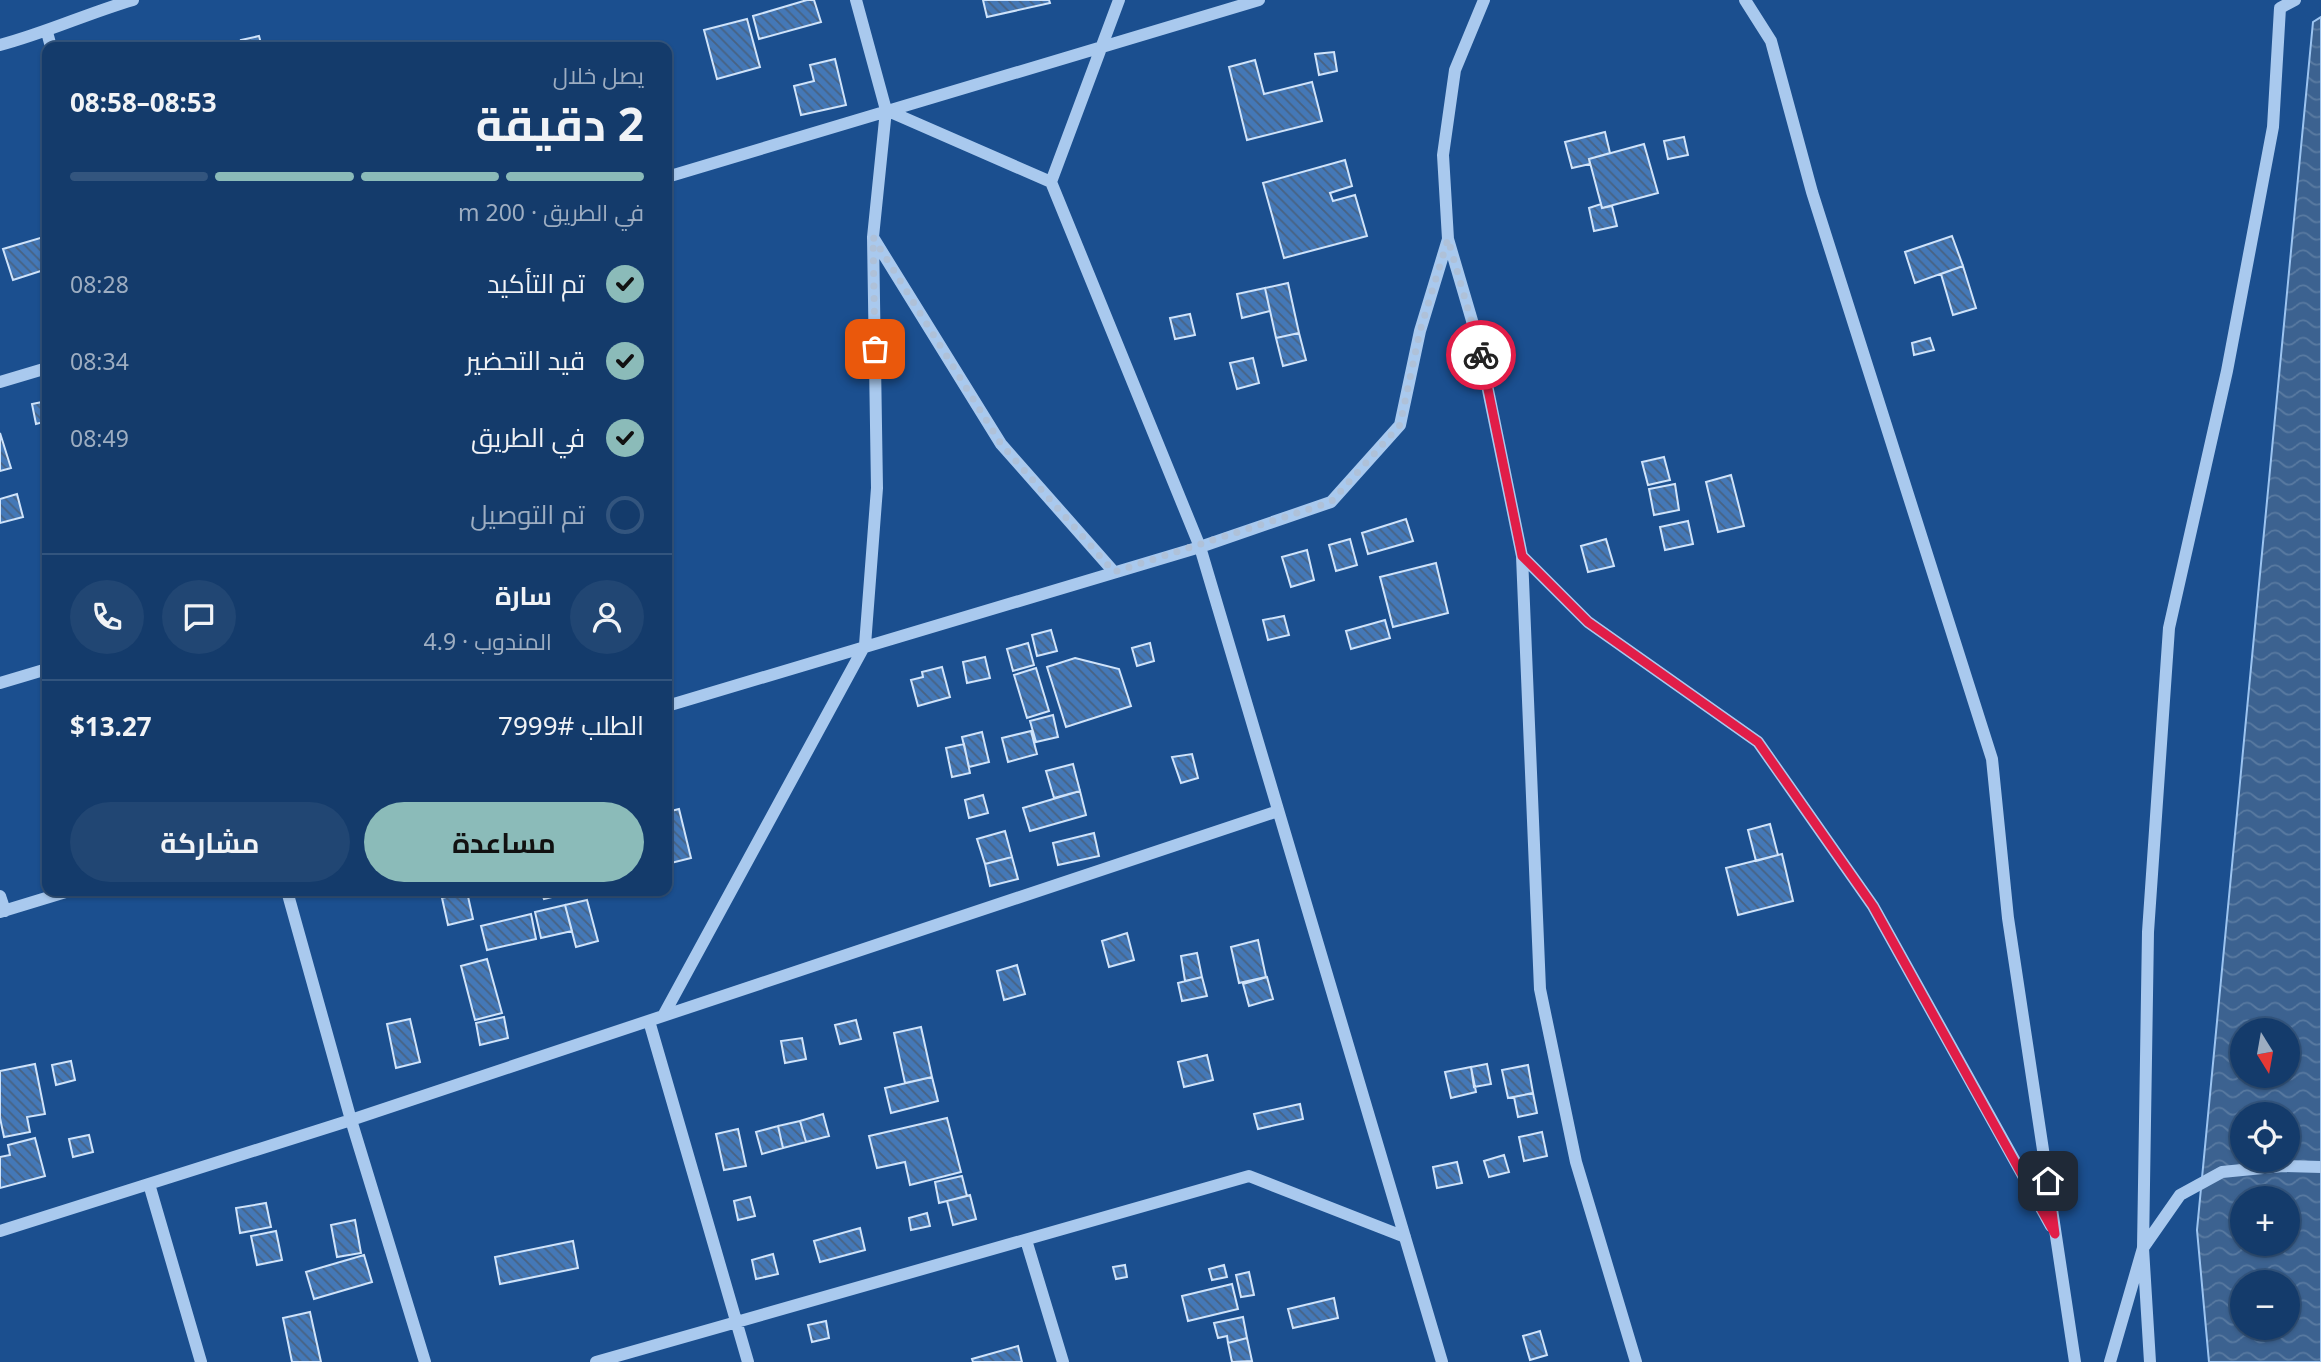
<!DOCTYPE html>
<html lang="ar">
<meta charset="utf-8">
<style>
:root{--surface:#143b6b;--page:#214673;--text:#f1f3f6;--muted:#9dadc1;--line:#33557e;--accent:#8bbbb9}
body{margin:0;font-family:"Noto Sans",Cairo,sans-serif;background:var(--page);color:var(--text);direction:rtl;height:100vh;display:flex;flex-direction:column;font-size:26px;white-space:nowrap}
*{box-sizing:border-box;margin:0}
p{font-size:23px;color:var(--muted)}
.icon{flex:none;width:38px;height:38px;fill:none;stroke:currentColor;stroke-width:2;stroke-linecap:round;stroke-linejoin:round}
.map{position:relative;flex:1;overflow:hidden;direction:ltr}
.sheet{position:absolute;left:42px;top:42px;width:630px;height:854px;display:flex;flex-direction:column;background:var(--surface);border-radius:14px;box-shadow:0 2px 5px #0004,0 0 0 2px var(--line);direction:rtl}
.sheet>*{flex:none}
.needle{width:46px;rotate:169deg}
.fabs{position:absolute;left:2230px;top:1018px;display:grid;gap:14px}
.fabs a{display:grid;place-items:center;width:70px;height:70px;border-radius:50%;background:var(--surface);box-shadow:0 2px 5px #0004,0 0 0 2px var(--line);font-size:35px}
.pin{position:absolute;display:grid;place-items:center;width:60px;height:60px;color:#fff;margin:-30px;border-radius:14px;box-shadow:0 4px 10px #0006}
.courier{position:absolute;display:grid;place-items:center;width:70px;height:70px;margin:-35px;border:5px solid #e11d48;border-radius:50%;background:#fff;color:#222;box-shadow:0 2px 9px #0007}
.overview em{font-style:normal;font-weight:700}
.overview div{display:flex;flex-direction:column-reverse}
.overview{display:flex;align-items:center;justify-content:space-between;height:119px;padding:0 28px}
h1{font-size:46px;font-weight:700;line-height:52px}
.bar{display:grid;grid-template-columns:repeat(4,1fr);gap:10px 7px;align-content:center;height:84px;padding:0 28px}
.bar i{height:9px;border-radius:5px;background:var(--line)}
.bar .on{background:var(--accent)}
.bar p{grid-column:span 4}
.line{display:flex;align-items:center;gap:18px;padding:0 28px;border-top:2px solid var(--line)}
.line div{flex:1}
.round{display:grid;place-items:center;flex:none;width:74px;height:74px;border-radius:37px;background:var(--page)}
ol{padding:0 28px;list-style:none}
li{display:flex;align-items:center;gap:21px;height:77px}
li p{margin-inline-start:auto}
li .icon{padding:7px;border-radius:50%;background:var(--accent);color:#111;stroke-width:4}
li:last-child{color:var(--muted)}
li i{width:38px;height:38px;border:4px solid var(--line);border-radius:50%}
.action{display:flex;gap:14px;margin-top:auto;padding:14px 28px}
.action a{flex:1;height:80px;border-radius:42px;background:var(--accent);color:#111;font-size:28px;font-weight:700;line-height:80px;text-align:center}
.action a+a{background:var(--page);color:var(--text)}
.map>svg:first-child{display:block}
.water{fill:url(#water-waves);stroke:#9cc4f0;stroke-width:2;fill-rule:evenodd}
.building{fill:url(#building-back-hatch);stroke:#cfe3fa;stroke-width:2}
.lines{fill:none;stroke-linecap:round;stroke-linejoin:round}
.minor{stroke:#a9c9ee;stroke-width:12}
.done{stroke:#afc1d8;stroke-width:7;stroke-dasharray:0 12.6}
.route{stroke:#e11d48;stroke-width:9}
</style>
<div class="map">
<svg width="2321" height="1362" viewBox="0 0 2321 1362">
<defs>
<pattern id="water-waves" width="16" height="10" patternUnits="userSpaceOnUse" patternTransform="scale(1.75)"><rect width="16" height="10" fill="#3c6290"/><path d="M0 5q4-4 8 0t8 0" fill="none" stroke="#597aa1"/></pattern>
<pattern id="building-back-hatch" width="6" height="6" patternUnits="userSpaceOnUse" patternTransform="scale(1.75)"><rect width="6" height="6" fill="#4478b7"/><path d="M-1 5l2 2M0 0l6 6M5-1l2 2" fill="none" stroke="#486282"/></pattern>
</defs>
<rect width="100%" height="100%" fill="#1b4f8f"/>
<path class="water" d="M2321,17V1362H2209L2197,1230L2313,22ZM2242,1031H2287V1076H2242ZM2242,1115H2287V1160H2242ZM2242,1199H2287V1244H2242ZM2242,1283H2287V1328H2242Z"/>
<path class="building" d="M807,0H814L821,22L759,39L753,16Z
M983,0H1049L1050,3L987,17Z
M747,19L760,67L717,79L704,30Z
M259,36L262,47H243L241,40Z
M1334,52L1337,71L1319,75L1315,54Z
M835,59L846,105L801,115L794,86L814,81L810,65Z
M1255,60L1264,94L1312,82L1322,121L1247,140L1229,67Z
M1605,132L1610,153L1589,159L1590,164L1572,168L1565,142Z
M1684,137L1688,155L1668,159L1664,141Z
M1644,144L1658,193L1602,208L1589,159Z
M1345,160L1352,186L1330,193L1333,201L1355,195L1367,236L1284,258L1263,183Z
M1601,204L1602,208L1612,206L1617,226L1594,231L1589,208Z
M47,236V269L13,280L3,249Z
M1952,236L1963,266L1915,283L1905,252Z
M1963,266L1976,308L1953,315L1941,274Z
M1288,283L1299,333L1276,338L1265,288Z
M1265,288L1270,311L1242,318L1237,294Z
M1190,314L1195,335L1175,339L1170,318Z
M1299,333L1306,360L1283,366L1276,338Z
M1930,338L1934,350L1914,355L1912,343Z
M1253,358L1259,383L1237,389L1230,363Z
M47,401V421L36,424L32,404Z
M0,433L11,468L0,471Z
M1664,457L1670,480L1648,485L1642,462Z
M1731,475L1744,526L1718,532L1706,482Z
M1675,484L1679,510L1654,515L1649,489Z
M17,494L23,517L0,523V499Z
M1406,519L1413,541L1368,554L1362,533Z
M1688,521L1693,544L1665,550L1660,527Z
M1350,539L1357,565L1336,571L1329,545Z
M1606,539L1614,566L1588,572L1581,546Z
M1307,550L1314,580L1291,587L1282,557Z
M1436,563L1448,613L1393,627L1380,577Z
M1284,616L1289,635L1268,640L1263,620Z
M1385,620L1390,638L1351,649L1346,631Z
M1051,630L1057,651L1037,656L1032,635Z
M1028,643L1034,665L1013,671L1007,649Z
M1150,643L1154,661L1137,666L1132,648Z
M985,657L990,678L967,683L963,662Z
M1075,658L1119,669L1131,706L1066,727L1047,667Z
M942,667L950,697L918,706L911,680L923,677L922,672Z
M1036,668L1049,711L1027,718L1014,675Z
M1053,715L1058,737L1036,742L1030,721Z
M1031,731L1037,754L1008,762L1002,738Z
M982,732L989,762L969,767L962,737Z
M964,744L970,773L952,777L946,748Z
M1192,754L1198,778L1181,783L1172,757Z
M1073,764L1080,791L1054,798L1046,771Z
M1080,791L1086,815L1030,831L1023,808Z
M983,795L988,813L969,818L965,800Z
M679,809L691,858L667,864V812Z
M1770,824L1778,855L1756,861L1748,830Z
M1005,831L1012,857L985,864L977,839Z
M1094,833L1099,856L1058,865L1053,843Z
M1782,854L1793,901L1738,915L1726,868Z
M1012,857L1018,879L990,886L985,864Z
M541,891H575L544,899Z
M467,892L473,919L448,925L442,898Z
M587,900L598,941L576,947L565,905Z
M565,905L572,931L541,938L535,912Z
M531,914L536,939L487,950L481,926Z
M1127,933L1134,960L1109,967L1102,941Z
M1258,940L1266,977L1239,983L1231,947Z
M1197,953L1202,977L1185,981L1181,956Z
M487,959L502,1013L475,1020L461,966Z
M1017,965L1025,994L1004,1000L997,971Z
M1202,977L1207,996L1182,1001L1178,983Z
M1267,977L1273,999L1249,1006L1243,984Z
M504,1017L508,1038L480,1045L476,1023Z
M410,1019L420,1062L396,1068L387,1024Z
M856,1020L861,1039L840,1044L835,1025Z
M921,1027L932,1077L905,1083L894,1033Z
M802,1038L806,1059L785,1063L781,1041Z
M1207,1055L1213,1080L1184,1087L1178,1062Z
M71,1061L75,1080L56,1085L52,1065Z
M35,1064L45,1114L27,1117L30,1132L4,1137L0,1118V1071Z
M1487,1064L1491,1084L1474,1087L1471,1067Z
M1528,1065L1533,1093L1508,1098L1502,1070Z
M1471,1067L1476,1092L1451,1098L1445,1072Z
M932,1077L938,1101L891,1113L885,1088Z
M1533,1093L1537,1113L1518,1117L1514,1097Z
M1300,1104L1303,1119L1258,1129L1254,1114Z
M823,1114L829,1136L806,1142L800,1121Z
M947,1118L961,1172L910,1185L905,1162L877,1168L869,1136Z
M800,1121L806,1142L783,1148L778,1126Z
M778,1126L783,1148L762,1154L756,1132Z
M738,1129L746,1166L724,1170L716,1134Z
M1542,1132L1547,1156L1524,1161L1519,1137Z
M89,1135L93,1152L73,1157L69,1139Z
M35,1138L45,1176L0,1188V1157L10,1155L8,1145Z
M1504,1155L1509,1172L1489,1177L1484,1161Z
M1457,1162L1462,1183L1437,1188L1433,1167Z
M962,1176L967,1196L939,1203L935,1182Z
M970,1195L976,1219L953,1225L947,1201Z
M750,1197L755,1216L738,1220L734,1201Z
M266,1203L271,1227L240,1233L236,1208Z
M927,1213L930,1226L911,1230L909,1218Z
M355,1220L361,1253L337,1257L331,1225Z
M860,1228L865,1250L820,1262L814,1241Z
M276,1231L282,1260L257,1265L251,1236Z
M573,1241L578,1268L500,1284L495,1257Z
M773,1254L778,1274L756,1279L752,1260Z
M364,1255L372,1282L314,1299L306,1272Z
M1125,1265L1127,1277L1116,1279L1113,1267Z
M1224,1265L1227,1277L1212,1280L1209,1269Z
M1249,1272L1254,1295L1241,1297L1236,1275Z
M1232,1284L1238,1309L1188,1321L1182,1296Z
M1334,1298L1338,1318L1293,1328L1288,1309Z
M310,1312L321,1362H292L283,1318Z
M1243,1317L1247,1338L1228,1343L1227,1336L1218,1338L1214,1323Z
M826,1321L829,1338L812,1342L808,1325Z
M1540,1331L1547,1355L1530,1360L1523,1336Z
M1247,1338L1252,1361L1232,1362L1228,1343Z
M1018,1346L1022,1362H973L972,1359Z"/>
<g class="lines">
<path class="minor" d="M1484,0L1455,70L1443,155L1448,239L1478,341L1522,556L1540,989L1576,1162L1636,1362
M1745,0L1771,41L1812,192L1992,759L2008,918L2075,1362
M47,32L51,47
M0,45C46,33 88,13 133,0
M886,110L1051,182L1200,547L1442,1362
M667,177L1259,0
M1051,182L1119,0
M874,239L1001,444L1114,572
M0,382L47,368
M1522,556L1588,622L1758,742L1873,906L2051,1226
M0,683L47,669
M667,706L1200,547L1331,502L1400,425L1420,331L1448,239
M287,891L351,1120L425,1362
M0,896L5,911
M0,912L69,891
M663,1016L865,645L877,488L873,237L886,110L856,0
M649,1021L748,1362
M149,1184L201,1362
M0,1231L351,1120L1278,811
M1026,1240L1063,1362
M596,1362L1249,1176L1405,1237
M2110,1362L2143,1248L2180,1195L2222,1172L2283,1166L2321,1167
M2150,1362L2143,1248L2148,932L2169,628L2227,371L2273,127L2280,8L2295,0"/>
</g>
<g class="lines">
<path class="done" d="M875,349L873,237L1001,444L1114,572L1331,502L1400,425L1420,331L1448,239L1481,355"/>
<path class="route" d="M1481,355L1522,556L1588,622L1758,742L1873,906L2055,1234L2048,1181"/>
</g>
</svg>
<div class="fabs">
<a><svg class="needle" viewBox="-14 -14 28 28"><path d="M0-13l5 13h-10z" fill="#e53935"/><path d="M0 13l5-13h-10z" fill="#9dadc1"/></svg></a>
<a><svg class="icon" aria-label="locate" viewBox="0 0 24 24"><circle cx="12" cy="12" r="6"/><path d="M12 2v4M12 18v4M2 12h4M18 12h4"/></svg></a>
<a>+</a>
<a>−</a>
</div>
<div class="pin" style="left:875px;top:349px;background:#ea580c"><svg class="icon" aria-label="bag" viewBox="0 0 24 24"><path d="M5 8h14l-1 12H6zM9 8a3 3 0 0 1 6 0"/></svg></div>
<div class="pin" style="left:2048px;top:1181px;background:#1f2937"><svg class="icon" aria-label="home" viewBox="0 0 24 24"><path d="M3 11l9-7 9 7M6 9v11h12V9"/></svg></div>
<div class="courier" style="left:1481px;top:355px"><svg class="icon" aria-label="bike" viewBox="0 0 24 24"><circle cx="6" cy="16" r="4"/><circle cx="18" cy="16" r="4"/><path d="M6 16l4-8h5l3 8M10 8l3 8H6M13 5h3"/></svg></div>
<section class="sheet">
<div class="overview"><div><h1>2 دقيقة</h1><p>يصل خلال</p></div><em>08:53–08:58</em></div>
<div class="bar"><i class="on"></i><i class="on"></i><i class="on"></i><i></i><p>في الطريق · 200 m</p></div>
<ol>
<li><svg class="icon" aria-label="check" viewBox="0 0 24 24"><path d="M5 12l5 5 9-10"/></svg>تم التأكيد<p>08:28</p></li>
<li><svg class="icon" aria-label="check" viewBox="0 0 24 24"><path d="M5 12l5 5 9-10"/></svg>قيد التحضير<p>08:34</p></li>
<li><svg class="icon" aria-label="check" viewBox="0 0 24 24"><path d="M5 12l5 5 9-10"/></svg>في الطريق<p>08:49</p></li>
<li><i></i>تم التوصيل</li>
</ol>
<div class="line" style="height:126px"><a class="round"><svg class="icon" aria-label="person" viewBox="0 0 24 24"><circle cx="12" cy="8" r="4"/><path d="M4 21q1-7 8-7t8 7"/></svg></a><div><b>سارة</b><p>المندوب · 4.9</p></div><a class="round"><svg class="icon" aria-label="chat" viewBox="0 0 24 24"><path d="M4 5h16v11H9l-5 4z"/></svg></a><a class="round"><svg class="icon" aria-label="phone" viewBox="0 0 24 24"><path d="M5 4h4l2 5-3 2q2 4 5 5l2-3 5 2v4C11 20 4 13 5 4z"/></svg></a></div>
<div class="line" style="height:91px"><div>الطلب #7999</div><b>$13.27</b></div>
<div class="action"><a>مساعدة</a><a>مشاركة</a></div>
</section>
</div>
